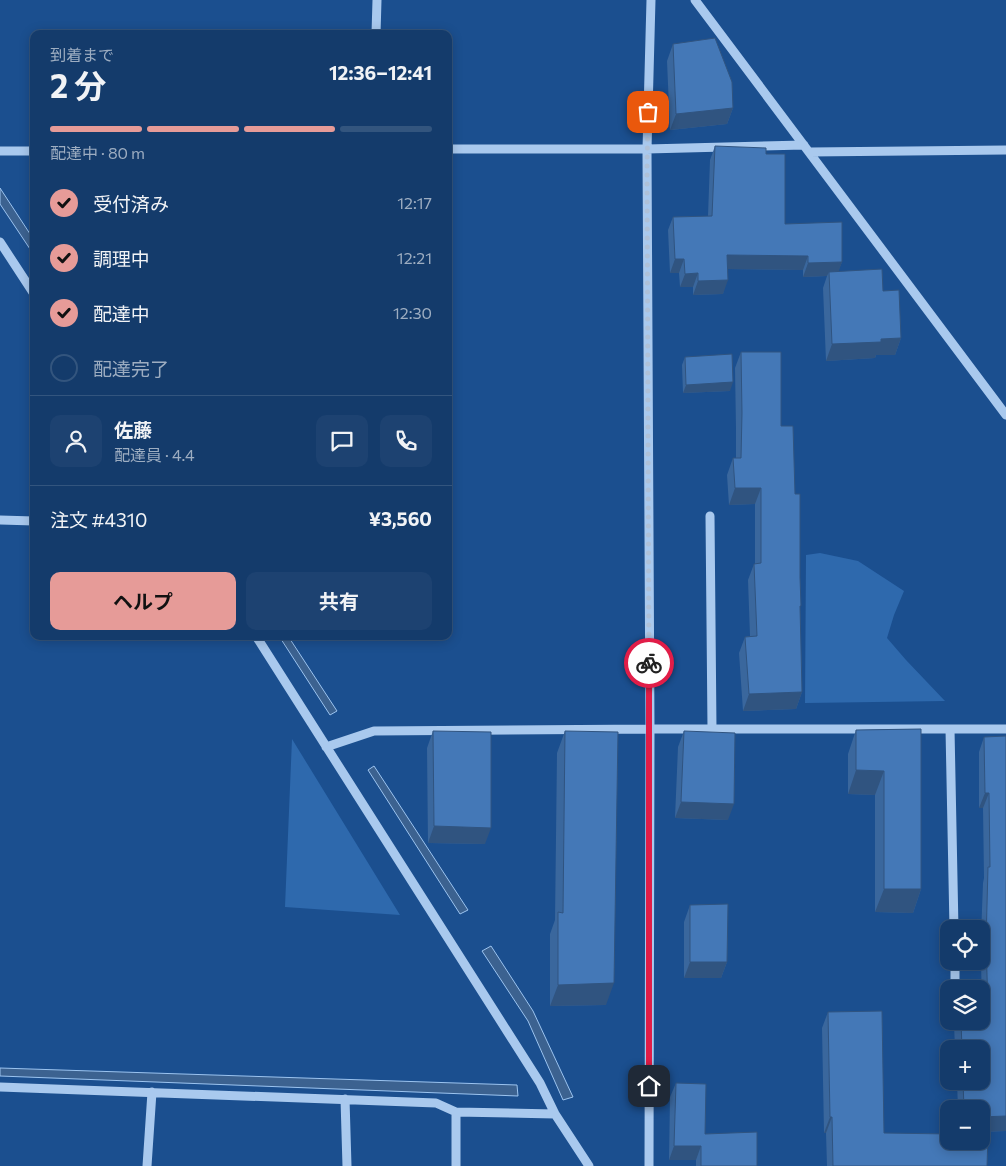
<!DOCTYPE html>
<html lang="ja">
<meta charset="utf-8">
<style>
:root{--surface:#143b6b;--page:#1d4271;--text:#f1f3f6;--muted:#9dadc1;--line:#33557e;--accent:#e69b98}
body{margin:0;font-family:Commissioner,"Noto Sans JP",sans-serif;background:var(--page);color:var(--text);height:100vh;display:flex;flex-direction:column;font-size:19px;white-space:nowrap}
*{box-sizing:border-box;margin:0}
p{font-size:16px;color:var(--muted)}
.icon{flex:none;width:28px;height:28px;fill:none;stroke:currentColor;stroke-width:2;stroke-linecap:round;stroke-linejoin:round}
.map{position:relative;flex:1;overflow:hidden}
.drawer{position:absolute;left:30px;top:30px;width:422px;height:610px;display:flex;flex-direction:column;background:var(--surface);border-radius:10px;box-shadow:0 2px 12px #0003,0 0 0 1px var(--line)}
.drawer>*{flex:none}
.controls{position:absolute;left:940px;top:920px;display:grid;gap:10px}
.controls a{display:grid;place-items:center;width:50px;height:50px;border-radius:10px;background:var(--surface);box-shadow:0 2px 12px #0003,0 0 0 1px var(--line);font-size:25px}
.pin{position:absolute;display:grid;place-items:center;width:42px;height:42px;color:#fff;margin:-21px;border-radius:10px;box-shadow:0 2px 8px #0006}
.courier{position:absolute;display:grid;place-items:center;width:50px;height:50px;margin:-25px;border:4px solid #e11d48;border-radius:50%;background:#fff;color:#222;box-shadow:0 1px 6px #0007}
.overview em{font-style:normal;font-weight:700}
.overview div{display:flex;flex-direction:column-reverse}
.overview{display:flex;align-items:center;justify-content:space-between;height:85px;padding:0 20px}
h1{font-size:32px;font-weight:700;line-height:38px}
.bar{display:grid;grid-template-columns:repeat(4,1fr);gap:8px 5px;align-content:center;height:60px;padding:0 20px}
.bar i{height:6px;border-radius:4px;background:var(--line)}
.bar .on{background:var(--accent)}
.bar p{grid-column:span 4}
.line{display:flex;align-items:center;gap:12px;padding:0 20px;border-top:1px solid var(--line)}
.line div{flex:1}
.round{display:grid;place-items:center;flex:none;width:52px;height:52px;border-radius:10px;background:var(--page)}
ol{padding:0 20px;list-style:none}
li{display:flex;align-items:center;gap:15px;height:55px}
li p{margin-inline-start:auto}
li .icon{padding:5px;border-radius:50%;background:var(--accent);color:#111;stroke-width:4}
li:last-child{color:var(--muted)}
li i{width:28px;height:28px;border:2px solid var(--line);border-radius:50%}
.button{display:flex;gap:10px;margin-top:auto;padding:10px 20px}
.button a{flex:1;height:58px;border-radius:10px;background:var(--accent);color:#111;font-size:20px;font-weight:700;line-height:58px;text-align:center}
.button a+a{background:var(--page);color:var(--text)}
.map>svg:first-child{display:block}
.green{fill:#2e69ad}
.water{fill:#3c6290;stroke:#9cc4f0}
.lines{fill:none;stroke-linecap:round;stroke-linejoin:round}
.minor{stroke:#a9c9ee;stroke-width:9}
.wall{fill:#3a679d}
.shaded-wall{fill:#305480}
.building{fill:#4478b7;stroke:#305480}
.done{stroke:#afc1d8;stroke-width:5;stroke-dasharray:0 9}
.route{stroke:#e11d48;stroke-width:6}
</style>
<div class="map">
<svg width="1006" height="1166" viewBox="0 0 1006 1166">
<rect width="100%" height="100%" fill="#1b4f8f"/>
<path class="green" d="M820,553L858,561L904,591L894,615L887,638L906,660L945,701L805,703L806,555Z
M292,739L400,915L285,907Z"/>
<path class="water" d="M0,188L34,240V255L0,204Z
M279,636H288L337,711L330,715Z
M374,766L468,910L460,914L368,770Z
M491,946L533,1011L573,1097L563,1100L528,1021L482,951Z
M0,1068L517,1085L518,1096L0,1076Z"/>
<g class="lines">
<path class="minor" d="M695,0L1006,415
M376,34L377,0
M449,149H647L804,145
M0,151H34
M810,152L1006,150
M0,242L34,294
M710,516L712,729
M0,520L34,521
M256,636L540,1083L555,1114L589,1166
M950,729L954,929
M326,747L374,731L650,729H1006
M955,961V986
M0,1087L436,1103L456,1112L555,1114
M345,1099L347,1166
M147,1166L152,1092
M456,1166V1112
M649,1166L650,729L647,149L651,0"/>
</g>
<path class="wall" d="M673,44L733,108L727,124L670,130L667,61Z
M715,146L766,154L785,224L842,262L838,271L883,291L901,338L895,355H876L875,358L826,361L823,288L827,276L803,277V270L728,269L723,294L693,295V287H680L679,273H670L668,230L673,217L708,216L710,160Z
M741,352L781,426L800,610L802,692L796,709L743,711L739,653L745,637L750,636L748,580L754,564H755V504L729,505L727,475L733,458H736V429L735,368Z
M685,357L730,391L683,393L682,365Z
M921,729V889L913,913L875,912V795L848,794V754L856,730Z
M433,731L485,844L428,843L427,748Z
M565,731L606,1005L550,1006V934L555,920L557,753Z
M684,731L728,820L675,818L678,747Z
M1006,736V1131L981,1132V1109H958L957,1081H981V1049H955L954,1024L955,1021H981L982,1008L981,961V936L983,883L984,878L983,808H979V752L984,737Z
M690,905L727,962L721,978H684V922Z
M828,1012L884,1133L987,1166H827L826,1133H824L822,1028Z
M676,1083L705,1134L757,1166H696V1160H669L670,1097Z"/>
<path class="shaded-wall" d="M733,108L727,124L670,130L676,114Z
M727,255L808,256L803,270L722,269Z
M675,259H684L679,273H670Z
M842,262L837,276L829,272L827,276L803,277L808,263Z
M698,273L693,287H680L685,274Z
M728,280L723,294L693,295L698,281Z
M901,338L895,355H876L875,358L826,361L832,344L881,339Z
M733,382L730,391L683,393L686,385Z
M735,488H761L755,504L729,505Z
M802,692L796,709L743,711L749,694Z
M856,770L884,771L875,795L848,794Z
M985,793H989L983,808H979Z
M681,802L734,804L728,820L675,818Z
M434,826L491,828L485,844L428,843Z
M884,889H921L913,913L875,912Z
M690,962H727L721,978H684Z
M614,983L606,1005L550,1006L558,985Z
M1006,1116V1131L981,1132V1117Z
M830,1117H832L826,1133H824Z
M674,1146H701L696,1160H669Z"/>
<path class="building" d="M715,38L732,82L733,108L676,114L673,44Z
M715,146L766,148V154H785V224L842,222V262L808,263V256L727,255L728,280L698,281V273L685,274L684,259H675L673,217L712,216Z
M882,269L883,291L899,290L901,338L881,339V342L832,344L829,272Z
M741,352H781V426H793L795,494H800V577L801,606H800L802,692L749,694L745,637L757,636L754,564L761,563V488H735L733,458H741L742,413Z
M732,354L733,382L686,385L685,357Z
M921,729V889H884V771L856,770V730Z
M433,731L491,732V828L434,826Z
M565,731L618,732L614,983L558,985V912L563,913Z
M684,731L735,733L734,804L681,802Z
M1006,736V1116L981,1117V1109H964L963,1081H981V1049H962L961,1021H981V1008L988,1007L986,943L988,867H990L989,793H985L984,737Z
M728,904L727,962H690V905Z
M882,1011L884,1133L949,1134V1141H981V1135H988L987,1166H833L832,1117H830L828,1012Z
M676,1083L706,1084L705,1134L757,1132V1166H701V1146H674Z"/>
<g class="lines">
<path class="done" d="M648,112L647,169L649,663"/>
<path class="route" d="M649,663V1086"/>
</g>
</svg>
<div class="controls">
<a><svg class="icon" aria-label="locate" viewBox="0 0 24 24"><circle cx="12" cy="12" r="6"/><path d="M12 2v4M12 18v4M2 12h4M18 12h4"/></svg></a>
<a><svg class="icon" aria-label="layers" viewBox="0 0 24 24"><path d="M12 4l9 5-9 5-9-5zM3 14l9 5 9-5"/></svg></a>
<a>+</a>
<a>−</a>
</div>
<div class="pin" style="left:648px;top:112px;background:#ea580c"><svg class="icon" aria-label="bag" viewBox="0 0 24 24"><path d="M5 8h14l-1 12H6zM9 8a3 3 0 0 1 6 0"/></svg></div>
<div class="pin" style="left:649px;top:1086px;background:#1f2937"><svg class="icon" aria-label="home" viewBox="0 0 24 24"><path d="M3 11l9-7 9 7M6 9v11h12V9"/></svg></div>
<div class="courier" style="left:649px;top:663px"><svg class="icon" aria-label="bike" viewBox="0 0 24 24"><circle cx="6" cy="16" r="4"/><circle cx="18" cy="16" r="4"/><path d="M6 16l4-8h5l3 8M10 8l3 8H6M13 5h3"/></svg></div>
<section class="drawer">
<div class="overview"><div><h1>2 分</h1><p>到着まで</p></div><em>12:36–12:41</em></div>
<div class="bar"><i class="on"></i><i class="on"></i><i class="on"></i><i></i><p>配達中 · 80 m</p></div>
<ol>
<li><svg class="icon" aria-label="check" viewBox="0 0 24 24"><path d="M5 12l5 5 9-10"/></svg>受付済み<p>12:17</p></li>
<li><svg class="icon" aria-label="check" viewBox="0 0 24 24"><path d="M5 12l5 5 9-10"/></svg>調理中<p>12:21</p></li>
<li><svg class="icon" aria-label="check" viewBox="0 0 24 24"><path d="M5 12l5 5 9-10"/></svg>配達中<p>12:30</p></li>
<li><i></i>配達完了</li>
</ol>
<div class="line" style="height:90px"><a class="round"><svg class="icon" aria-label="person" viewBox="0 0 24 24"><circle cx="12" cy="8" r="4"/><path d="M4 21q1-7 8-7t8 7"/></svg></a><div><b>佐藤</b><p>配達員 · 4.4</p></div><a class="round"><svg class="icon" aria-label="chat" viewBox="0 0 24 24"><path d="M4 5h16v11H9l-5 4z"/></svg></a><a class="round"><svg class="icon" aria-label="phone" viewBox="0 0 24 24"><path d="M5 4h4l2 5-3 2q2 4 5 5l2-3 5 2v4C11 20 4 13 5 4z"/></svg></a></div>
<div class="line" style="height:65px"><div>注文 #4310</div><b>¥3,560</b></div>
<div class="button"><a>ヘルプ</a><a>共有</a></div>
</section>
</div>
